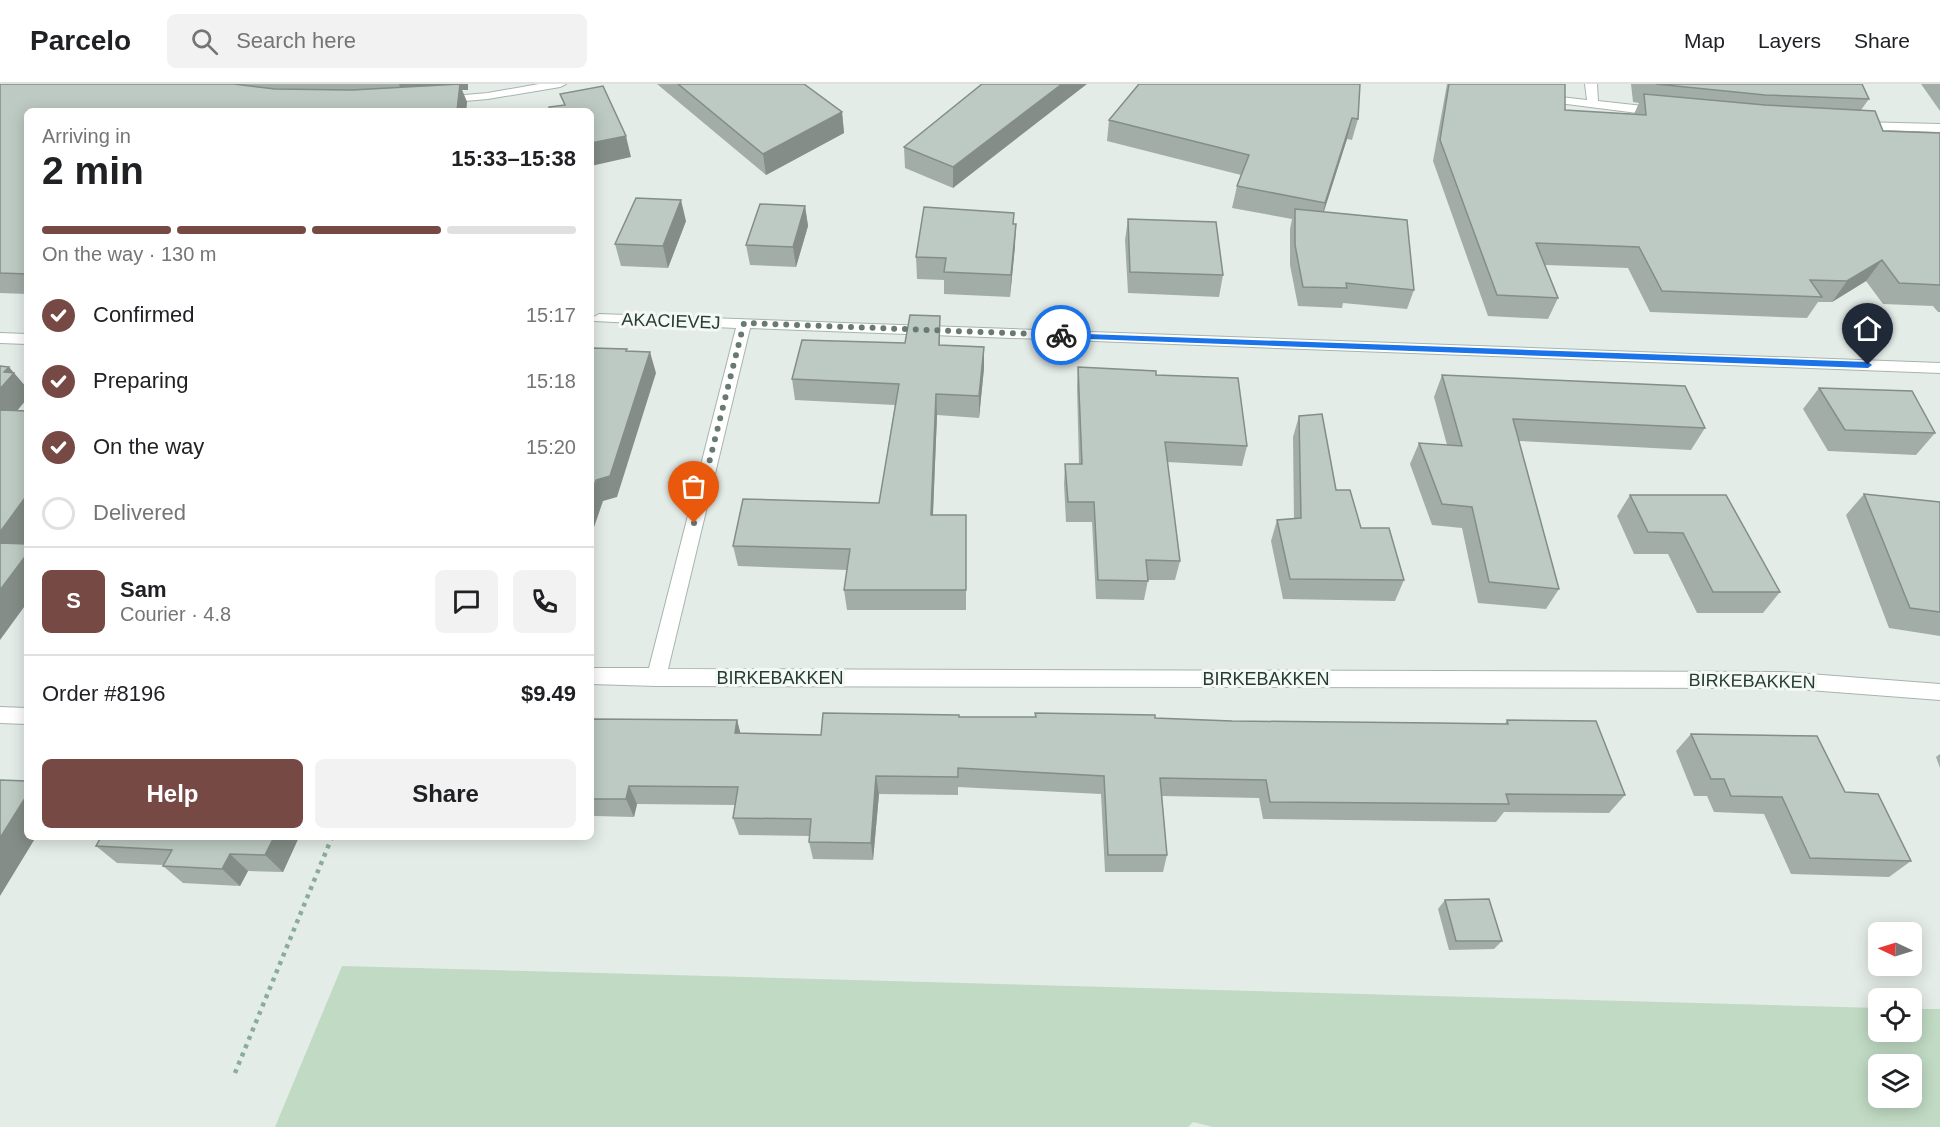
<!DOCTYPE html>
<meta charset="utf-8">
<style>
:root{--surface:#fff;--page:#f2f2f2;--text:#202124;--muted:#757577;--line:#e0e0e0;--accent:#774945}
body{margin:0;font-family:Arial,sans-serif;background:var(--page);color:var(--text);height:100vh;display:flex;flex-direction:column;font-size:22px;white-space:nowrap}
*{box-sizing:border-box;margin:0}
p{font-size:20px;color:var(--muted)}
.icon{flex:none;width:33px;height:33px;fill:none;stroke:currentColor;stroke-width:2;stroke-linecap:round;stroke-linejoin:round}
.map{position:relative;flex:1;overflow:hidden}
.side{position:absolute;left:24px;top:24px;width:570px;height:732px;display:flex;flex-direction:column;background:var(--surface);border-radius:9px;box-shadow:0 3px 15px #0003}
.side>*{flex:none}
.needle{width:39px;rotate:274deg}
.controls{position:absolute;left:1868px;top:838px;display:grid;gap:12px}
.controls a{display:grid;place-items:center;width:54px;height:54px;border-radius:9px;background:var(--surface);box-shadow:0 3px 15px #0003;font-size:30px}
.pin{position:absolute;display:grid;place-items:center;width:51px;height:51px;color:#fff;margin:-62px -26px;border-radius:50% 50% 50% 0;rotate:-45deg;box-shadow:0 0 6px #0007}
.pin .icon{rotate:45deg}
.courier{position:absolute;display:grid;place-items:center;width:60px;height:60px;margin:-30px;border:4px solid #1a73e8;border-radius:50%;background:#fff;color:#222;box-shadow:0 2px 8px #0007}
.head em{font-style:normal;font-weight:800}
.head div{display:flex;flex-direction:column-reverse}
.head{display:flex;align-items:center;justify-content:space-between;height:102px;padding:0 18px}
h1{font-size:39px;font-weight:800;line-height:45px}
.bar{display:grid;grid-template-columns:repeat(4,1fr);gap:9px 6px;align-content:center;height:72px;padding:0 18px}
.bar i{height:8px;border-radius:4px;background:var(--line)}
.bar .active{background:var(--accent)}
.bar p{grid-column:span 4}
.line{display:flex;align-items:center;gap:15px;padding:0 18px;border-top:2px solid var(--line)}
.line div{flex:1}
.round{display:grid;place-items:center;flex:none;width:63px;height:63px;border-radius:9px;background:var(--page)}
ol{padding:0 18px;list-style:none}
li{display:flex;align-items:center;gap:18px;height:66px}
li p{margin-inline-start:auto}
li .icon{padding:6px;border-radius:50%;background:var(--accent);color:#fff;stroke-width:4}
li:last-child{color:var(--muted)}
li i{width:33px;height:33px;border:3px solid var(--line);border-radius:50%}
.cta{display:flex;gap:12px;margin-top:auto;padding:12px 18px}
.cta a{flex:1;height:69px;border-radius:9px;background:var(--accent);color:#fff;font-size:24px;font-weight:800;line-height:69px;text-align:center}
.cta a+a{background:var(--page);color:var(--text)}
header{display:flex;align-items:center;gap:36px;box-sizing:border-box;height:84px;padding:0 30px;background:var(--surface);border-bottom:2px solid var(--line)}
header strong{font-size:28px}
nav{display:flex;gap:33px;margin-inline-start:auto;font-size:21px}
.search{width:420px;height:54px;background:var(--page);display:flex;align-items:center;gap:15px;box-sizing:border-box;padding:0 21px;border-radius:9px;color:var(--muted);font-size:22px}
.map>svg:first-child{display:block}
.green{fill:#c0dac3;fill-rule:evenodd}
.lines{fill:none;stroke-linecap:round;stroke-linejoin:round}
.minor-casing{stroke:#a7b4ae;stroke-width:2}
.path{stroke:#89ac9c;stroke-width:4.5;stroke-dasharray:4 5;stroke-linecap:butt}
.minor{fill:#fff;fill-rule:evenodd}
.wall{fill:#a3ada8}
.shaded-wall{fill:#848d88}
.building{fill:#bdc9c3;stroke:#848d88;stroke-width:1.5}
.route{fill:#1a73e8}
.done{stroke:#687a72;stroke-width:6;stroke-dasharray:0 10.8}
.labels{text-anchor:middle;stroke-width:6;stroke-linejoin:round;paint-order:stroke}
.street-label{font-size:18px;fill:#263c33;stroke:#f5f9f6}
</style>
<header>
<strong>Parcelo</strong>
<div class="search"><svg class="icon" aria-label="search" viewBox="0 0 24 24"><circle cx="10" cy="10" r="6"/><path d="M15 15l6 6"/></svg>Search here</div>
<nav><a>Map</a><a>Layers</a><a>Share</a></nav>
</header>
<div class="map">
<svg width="1940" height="1043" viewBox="0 0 1940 1043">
<rect width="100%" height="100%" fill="#e4ece8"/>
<path class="green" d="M342,882L1878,924V948H1911V925H1940V1043H1213L1193,1038L1188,1043H275ZM1878,981H1911V1014H1878Z"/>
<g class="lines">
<defs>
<path id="minor" d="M539,0H566L560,3L488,15L441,19L435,16L441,13L488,9Z
M1585,0H1597L1598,17L1661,24L1667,28L1661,32L1543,17L1537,14L1543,11L1587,16Z
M1856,38L1940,40V48L1852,45L1850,42Z
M599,230L1940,279V289L750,244L668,585L1783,588L1940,600V616L1783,604L656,602L591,600V584H649L736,244L594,237L592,234Z
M0,249L27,250V260L0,259Z
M0,623L27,624V640L0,639Z"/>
</defs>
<use href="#minor" class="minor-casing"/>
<path class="path" d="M235,989L332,753"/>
<use href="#minor" class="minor"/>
</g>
<path class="wall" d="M0,0H468V6H462L467,18L466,27H27V210L0,209Z
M657,0H804L842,28L844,49L766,91Z
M982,0L953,104L905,84L904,63Z
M1139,0L1358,35L1352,56L1347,55L1323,128L1414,206L1407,225L1343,219L1342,224L1298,222L1290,181V145L1292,135L1232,124L1237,102L1241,91L1107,57L1109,36Z
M1447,0H1562L1565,26L1634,30L1639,19L1633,18L1631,0H1862L1869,15L1861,26L1883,47L1940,49V228H1938L1933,222L1883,220L1866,197L1832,218H1818L1807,234L1650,228L1628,184L1545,181L1558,214L1548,235L1488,232L1433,77Z
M1921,0H1940V27Z
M805,122L808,142L796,183L750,181L746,161Z
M1128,135L1223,191L1219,213L1128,209L1125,156Z
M686,137L668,184L621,182L615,160Z
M1014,140L1015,162L1010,213L944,210V196L917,195L916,173Z
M940,253V261L984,263V284L979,334L937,331L933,431H966V526H847L844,506L847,486L738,482L733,462L879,419L895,321L795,316L792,295L905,259Z
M1078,283L1156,291L1247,362L1242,382L1167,378L1180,477L1175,496H1148L1144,516L1096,515L1092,438H1066L1064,400L1065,380H1079L1077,303Z
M1442,291L1705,344L1691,366L1519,357L1559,505L1546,525L1478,519L1462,444L1432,441L1410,380L1419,359L1447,361L1434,313Z
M1819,304L1935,349L1916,371L1828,367L1803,325Z
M1299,332L1336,406L1361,444L1404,496L1395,517L1283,515L1271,457L1277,436L1294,435L1293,353Z
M1864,410L1940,418V552L1889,544L1846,431Z
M1630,411L1780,508L1763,529H1697L1668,470H1634L1617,432Z
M959,633L1155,634L1232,637L1505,640L1507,636L1625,711L1609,729L1504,728L1496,738L1263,735L1259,714L1162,712L1167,771L1163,788H1105L1101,710L958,703V711L879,710L873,776L813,775L809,758V752L739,751L733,734L735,721L637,720L634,733L594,732L591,726V635L737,636L740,649L821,651Z
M1691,650L1845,708L1911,777L1889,793L1791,790L1764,730L1714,728L1707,712H1694L1676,667Z
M1940,670V684L1936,673Z
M101,753H299L283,788L248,787L240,802L183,799L163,782V781L117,779L96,762Z
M1445,816L1502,857L1494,865L1449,866L1438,825Z"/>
<path class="shaded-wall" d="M399,0H468V6H462L467,18L466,27H457L404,13Z
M1062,0H1087L953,104V83Z
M842,28L844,49L766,91L763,70Z
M1352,34L1347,55L1320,140L1325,119Z
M626,52L631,73L591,82V59Z
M681,116L686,137L668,184L663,162Z
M805,122L808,142L796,183L793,163Z
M1016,140L1015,162L1010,213L1011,191Z
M1882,176L1866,197L1832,218L1847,197Z
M984,263V284L979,334V312Z
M650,268L656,289L617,413L603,417L591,452V410Z
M9,283L27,304V315L0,347V305L4,288Z
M936,310L937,331L932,451L931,431Z
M27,411V458L13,477L0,463V448Z
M27,470V519L0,556V506Z
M737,636L742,655L735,649Z
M876,692L879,710L873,776L871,759Z
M629,702L637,720L634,733L626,715Z
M27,711V753H36L0,812V754Z
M274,753H299L283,788L265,771Z
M230,770L248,787L240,802L222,785Z"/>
<path class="building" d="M0,0H234L275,5L352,6L460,0L457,27H27V190L0,189Z
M678,0H804L842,28L763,70Z
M982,0H1062L953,83L904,63Z
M1139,0H1360L1358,35L1352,34L1325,119L1237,102L1249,71L1109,36Z
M1449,0H1565V26L1646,31L1644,10L1765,21L1875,27L1883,47L1940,49V201L1899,199L1882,176L1847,197L1810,196L1822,213L1662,207L1639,163L1536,159L1558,214L1497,211L1440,56Z
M1656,0H1862L1869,15L1765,11Z
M603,2L626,52L591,59V27H551L549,23L565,21L560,10Z
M636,114L681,116L663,162L615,160Z
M760,120L805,122L793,163L746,161Z
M924,123L1014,129L1013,140H1016L1011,191L944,188L946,174L916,173Z
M1295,125L1407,136L1414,206L1346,199L1347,204L1303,203L1295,161Z
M1128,135L1216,138L1223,191L1130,188Z
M910,231L940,232L939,261L984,263L979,312L936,310L931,431H966V506H844L850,465L733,462L743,415L879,419L899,300L792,295L802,256L905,259Z
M591,264L627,265L626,267L650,268L610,392L596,396L591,410Z
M0,282L9,283L4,288L14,289L0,305Z
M1078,283L1156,287V291L1238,294L1247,362L1165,358L1180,477L1146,476L1148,497L1098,496L1094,418H1068L1065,380H1082Z
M1442,291L1685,302L1705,344L1513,335L1559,505L1489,498L1472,423L1442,420L1419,359L1462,362Z
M1819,304L1912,307L1935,349L1845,346Z
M0,326L27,327V411L0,448Z
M1322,330L1336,406H1350L1361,444H1389L1404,496L1290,495L1277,436L1301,434L1299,332Z
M1864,410L1940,418V528L1910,524Z
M1630,411H1726L1780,508H1713L1683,449L1648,448Z
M0,459L27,460V470L0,506Z
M823,629L959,631V633H1036L1035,629L1155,631V634L1232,637L1437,639L1508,640L1507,636L1596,637L1625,711L1506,710L1509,720L1270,718L1266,696L1160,694L1167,771H1108L1104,692L958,684V693L876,692L871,759L809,758L811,735L733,734L738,703L629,702L626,715H591V635L737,636L735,649L821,651Z
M1691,650L1817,652L1845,708L1878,710L1911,777L1810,774L1782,713L1731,712L1724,695H1711Z
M0,696L27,697V711L0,754Z
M101,753H274L265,771L230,770L222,785L163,782L172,766L96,762Z
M1489,815L1502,857H1456L1445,816Z"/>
<path class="route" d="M1058,249L1868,278L1872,281L1868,284L1061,254L1058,253Z"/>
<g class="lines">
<path class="done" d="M694,439L744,239L1061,251"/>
</g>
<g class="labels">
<g class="street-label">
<text transform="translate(671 237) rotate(2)" y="6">AKACIEVEJ</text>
<text x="780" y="600">BIRKEBAKKEN</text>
<text x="1266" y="601">BIRKEBAKKEN</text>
<text transform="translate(1752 597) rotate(1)" y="6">BIRKEBAKKEN</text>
</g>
</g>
</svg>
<div class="controls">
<a><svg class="needle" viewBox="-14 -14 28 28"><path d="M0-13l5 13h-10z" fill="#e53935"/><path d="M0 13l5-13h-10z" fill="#757577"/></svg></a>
<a><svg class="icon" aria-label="locate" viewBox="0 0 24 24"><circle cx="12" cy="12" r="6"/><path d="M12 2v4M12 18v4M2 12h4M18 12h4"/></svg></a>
<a><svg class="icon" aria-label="layers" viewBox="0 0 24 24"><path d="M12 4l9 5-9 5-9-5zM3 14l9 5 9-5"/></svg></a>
</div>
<div class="pin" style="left:694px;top:439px;background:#ea580c"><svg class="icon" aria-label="bag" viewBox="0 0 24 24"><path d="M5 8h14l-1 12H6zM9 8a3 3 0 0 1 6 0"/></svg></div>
<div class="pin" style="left:1868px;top:281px;background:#1f2937"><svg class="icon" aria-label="home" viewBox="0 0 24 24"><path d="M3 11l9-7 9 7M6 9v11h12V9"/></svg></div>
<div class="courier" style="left:1061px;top:251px"><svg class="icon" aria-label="bike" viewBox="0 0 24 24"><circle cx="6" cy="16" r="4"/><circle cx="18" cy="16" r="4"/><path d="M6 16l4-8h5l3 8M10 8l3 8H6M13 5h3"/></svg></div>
<section class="side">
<div class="head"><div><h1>2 min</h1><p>Arriving in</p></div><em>15:33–15:38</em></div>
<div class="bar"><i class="active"></i><i class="active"></i><i class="active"></i><i></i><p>On the way · 130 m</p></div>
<ol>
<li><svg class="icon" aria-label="check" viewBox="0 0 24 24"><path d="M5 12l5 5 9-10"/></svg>Confirmed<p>15:17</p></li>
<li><svg class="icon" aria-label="check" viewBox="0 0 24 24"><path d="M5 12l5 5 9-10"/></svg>Preparing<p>15:18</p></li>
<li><svg class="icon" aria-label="check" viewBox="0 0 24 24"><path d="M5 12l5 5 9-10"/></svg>On the way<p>15:20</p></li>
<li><i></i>Delivered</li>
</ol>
<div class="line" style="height:108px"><b class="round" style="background:var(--accent);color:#fff">S</b><div><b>Sam</b><p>Courier · 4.8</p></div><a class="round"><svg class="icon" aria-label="chat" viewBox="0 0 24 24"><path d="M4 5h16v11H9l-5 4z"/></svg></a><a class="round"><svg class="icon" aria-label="phone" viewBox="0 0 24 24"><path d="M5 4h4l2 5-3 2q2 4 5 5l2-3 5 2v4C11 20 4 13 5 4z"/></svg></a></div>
<div class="line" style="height:78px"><div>Order #8196</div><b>$9.49</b></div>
<div class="cta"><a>Help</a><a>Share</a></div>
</section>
</div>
